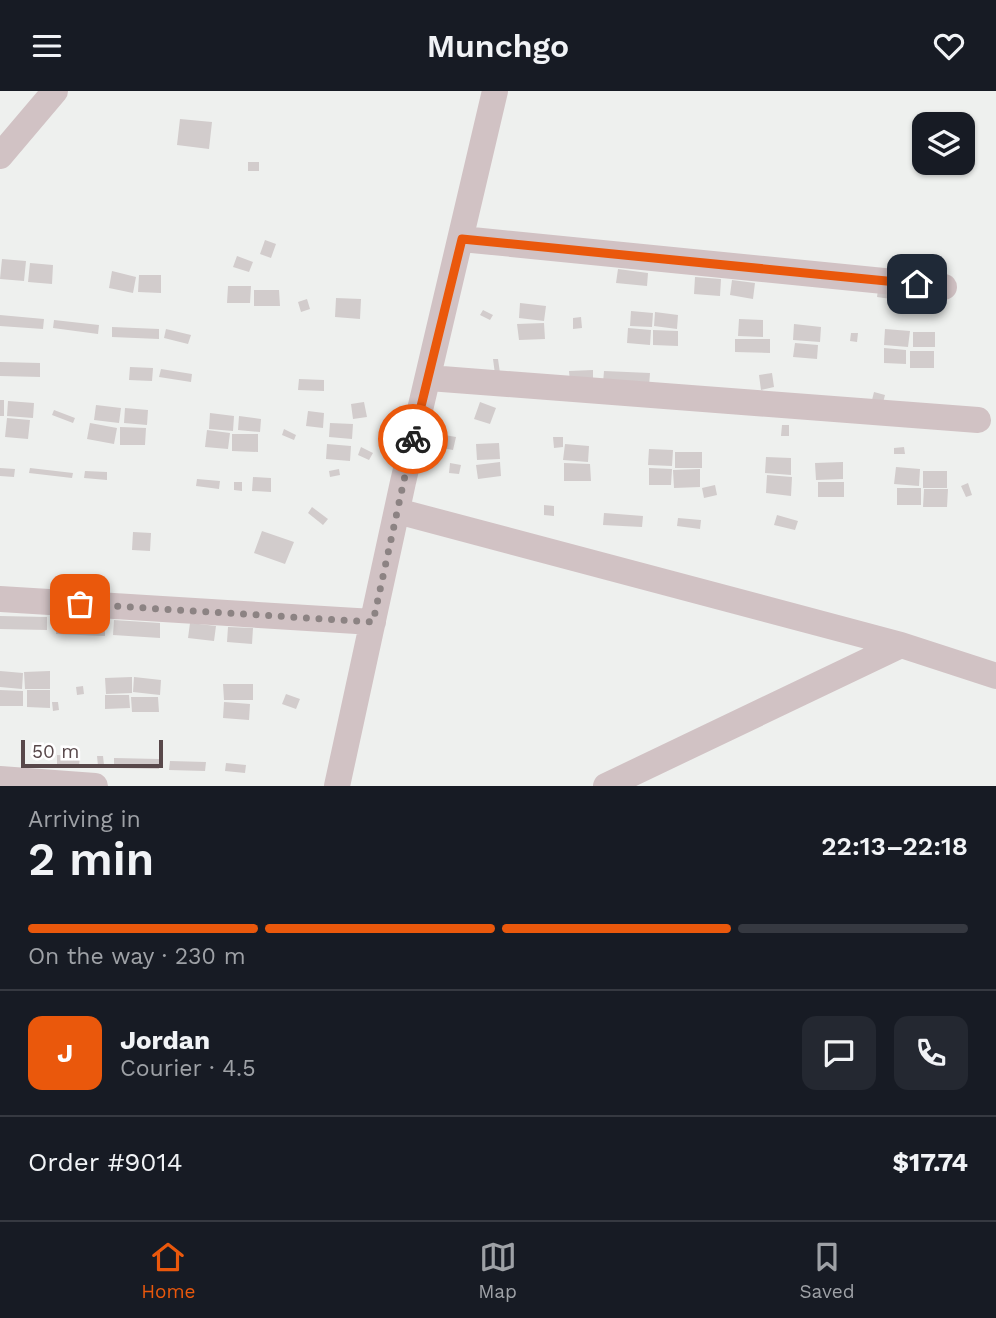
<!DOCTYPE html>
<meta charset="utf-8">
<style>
:root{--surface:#171b24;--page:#242831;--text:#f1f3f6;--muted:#9ea1a6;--line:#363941;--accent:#ea580c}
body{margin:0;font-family:"Work Sans",sans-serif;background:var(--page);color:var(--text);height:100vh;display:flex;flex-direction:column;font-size:26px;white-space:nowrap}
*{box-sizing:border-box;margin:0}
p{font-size:23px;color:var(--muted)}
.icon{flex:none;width:38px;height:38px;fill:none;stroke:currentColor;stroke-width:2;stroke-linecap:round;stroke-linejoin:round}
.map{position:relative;height:695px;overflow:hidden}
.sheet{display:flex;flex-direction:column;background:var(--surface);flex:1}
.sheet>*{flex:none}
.fabs{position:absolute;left:912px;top:21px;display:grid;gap:14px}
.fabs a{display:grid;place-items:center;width:63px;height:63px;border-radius:14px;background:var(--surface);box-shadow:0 2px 5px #0004;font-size:35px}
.scale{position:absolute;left:21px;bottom:18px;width:142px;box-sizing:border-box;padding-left:7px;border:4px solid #58484a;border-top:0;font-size:19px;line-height:24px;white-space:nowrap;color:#58484a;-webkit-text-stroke:5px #fff;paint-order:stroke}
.pin{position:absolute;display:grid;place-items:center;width:60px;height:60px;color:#fff;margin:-30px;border-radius:14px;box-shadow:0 4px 10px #0006}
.courier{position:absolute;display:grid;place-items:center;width:70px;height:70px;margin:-35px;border:5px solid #ea580c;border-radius:50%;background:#fff;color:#222;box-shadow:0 2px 9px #0007}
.head em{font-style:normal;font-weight:600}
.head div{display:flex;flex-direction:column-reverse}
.head{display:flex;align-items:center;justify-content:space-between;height:119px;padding:0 28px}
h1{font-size:46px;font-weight:600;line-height:52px}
.bar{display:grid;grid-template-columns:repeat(4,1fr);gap:10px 7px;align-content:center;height:84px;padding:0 28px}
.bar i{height:9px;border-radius:5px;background:var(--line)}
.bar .current{background:var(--accent)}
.bar p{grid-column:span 4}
.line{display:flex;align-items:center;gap:18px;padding:0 28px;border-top:2px solid var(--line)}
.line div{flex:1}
.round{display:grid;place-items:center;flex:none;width:74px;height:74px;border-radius:14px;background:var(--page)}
header{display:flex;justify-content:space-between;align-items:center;height:91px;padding:0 28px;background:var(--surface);font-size:32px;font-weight:600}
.dock{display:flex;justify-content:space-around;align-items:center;height:98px;border-top:2px solid var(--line);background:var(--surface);font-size:19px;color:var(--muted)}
.dock a{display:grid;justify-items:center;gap:4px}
.dock .current{color:var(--accent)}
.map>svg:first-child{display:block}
.building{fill:#d2cccc}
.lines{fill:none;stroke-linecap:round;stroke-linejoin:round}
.minor{stroke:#d1c2c4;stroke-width:26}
.done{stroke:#8c8383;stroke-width:7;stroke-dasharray:0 12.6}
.route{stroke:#ea580c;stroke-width:9}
</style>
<header><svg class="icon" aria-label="menu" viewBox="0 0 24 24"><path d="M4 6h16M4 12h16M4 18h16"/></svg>Munchgo<svg class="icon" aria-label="heart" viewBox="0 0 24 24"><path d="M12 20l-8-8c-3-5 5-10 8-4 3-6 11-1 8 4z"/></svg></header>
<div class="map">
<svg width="996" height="695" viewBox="0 0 996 695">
<rect width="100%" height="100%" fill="#eef0ee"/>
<path class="building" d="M180,28L212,31L209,58L177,54Z
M248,71H259V80H248Z
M265,149L276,153L271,167L260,163Z
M237,165L253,171L249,181L233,176Z
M2,168L26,170L24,190L0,188Z
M30,172L53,174L52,193L28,191Z
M618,178L648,182L647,195L616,192Z
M112,180L136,186L133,202L109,197Z
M139,184H161V202L138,201Z
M695,186L721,188L720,205L694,203Z
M732,189L755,192L753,208L730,204Z
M228,195H251L250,212H227Z
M878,198L899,201L898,209L877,206Z
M254,199H279L280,215H254Z
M336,207L361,208L360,228L335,226Z
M307,208L310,218L301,221L298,211Z
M520,212L546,215L544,230L519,227Z
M483,219L493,224L490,229L480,224Z
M631,220L653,222L652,236L630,235Z
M655,221L678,224L677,238L654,235Z
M0,224L44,228L43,238L0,235Z
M581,226L582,237L573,238V227Z
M739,228L763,229V246L738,245Z
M54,229L99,234L98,243L53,237Z
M544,232L545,248L519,249L517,233Z
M794,233L821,236L820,251L793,249Z
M112,236L159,238V248L112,246Z
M628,237L651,239L650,254L627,252Z
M166,238L191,244L188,253L164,247Z
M885,238L910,240L908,256L884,254Z
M653,239L678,240V255L653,254Z
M913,241H935V256H913Z
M851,242H858L857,251L850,250Z
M735,248H770V262L735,261Z
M795,252L818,254L817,268L793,266Z
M884,257L906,259V273L884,272Z
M910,260H934V277H910Z
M493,268H498L500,282L495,283Z
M0,271L40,272V286L0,285Z
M130,276L153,277L152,290L129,289Z
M161,278L192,283L191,291L159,286Z
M593,279V290L570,291L569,280Z
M604,280L650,282L649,295L603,292Z
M772,282L774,296L761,299L759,284Z
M299,288L324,289V300L298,299Z
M874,301L885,304L883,312L872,309Z
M0,309H4V325H0Z
M8,310L34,312L33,327L7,325Z
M364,311L367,326L353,328L351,313Z
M480,311L496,317L490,333L474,328Z
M96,314L121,317L119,332L94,329Z
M125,317L148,319L147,334L124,332Z
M54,319L75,327L73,332L52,324Z
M308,320L324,322L323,337L306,335Z
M210,322L234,325L233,340L209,338Z
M239,325L261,328L260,341L238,339Z
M7,327L30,329L28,348L5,346Z
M90,332L117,337L114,353L87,348Z
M330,332L353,333L352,348L329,346Z
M782,334H789V345H781Z
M120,336L146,337L145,354H120Z
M284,338L296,344L294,349L282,344Z
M207,339L230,342L228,358L205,356Z
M433,342L456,346L453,359L431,355Z
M232,343H258V361L232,360Z
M553,346H563V356L554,357Z
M499,352L500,368L477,369L476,353Z
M327,353L351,355L350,370L326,368Z
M565,353L589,355L588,371L563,369Z
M361,356L373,362L369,369L358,364Z
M904,356L905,363H894V357Z
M649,358L673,359L672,375L648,374Z
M675,361H702V377H675Z
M766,366L791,367V384L765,382Z
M500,371L501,385L478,388L476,374Z
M843,371V388L816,389L815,372Z
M450,372L461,374L459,383L449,382Z
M564,372L590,373L591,390H564Z
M896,376L920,378L919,395L894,393Z
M0,377L15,378L14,386L0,385Z
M30,377L73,382L72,387L29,382Z
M649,377L672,378L671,394H649Z
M339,378L340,384L330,386L329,380Z
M700,378V396L674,397L673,379Z
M85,380L107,381V389L84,387Z
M923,380H947V397H923Z
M767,384L792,386L791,405L766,402Z
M253,386L271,387V401L252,400Z
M197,388L220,390L219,398L196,395Z
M234,391H242V400L234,399Z
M818,391H844V406H818Z
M968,392L972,404L966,406L961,395Z
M715,394L717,404L704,407L702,397Z
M897,397H921V414H897Z
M924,398H948L947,416H923Z
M544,414L554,415V425L544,424Z
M312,416L328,428L323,434L308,422Z
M604,422L643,425L642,436L603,434Z
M777,424L798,430L795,439L774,434Z
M678,427L701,429L700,438L677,435Z
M262,440L294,451L285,473L254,462Z
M133,441L151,442L150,460L132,459Z
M0,525L47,526V539L0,538Z
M57,526L105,528V545L56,543Z
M114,529L160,532V547L113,544Z
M190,532L216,535L214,550L188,547Z
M228,536L253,537L252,553L227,551Z
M0,580L23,582L22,598L0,596Z
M50,580V598H25L24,581Z
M132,586V602L106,603L105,587Z
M134,586L161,589L160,604L133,601Z
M223,593H253V609H224Z
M83,595L84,603L77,604L76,596Z
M0,599L23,600V615H0Z
M27,599H50V617L27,616Z
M286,603L300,608L296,618L282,613Z
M105,604H129L130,617L105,618Z
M131,606H158L159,621H132Z
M52,611H58L59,619L53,620Z
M224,611L250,613L249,629L223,627Z
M57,664L80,665L79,675L57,674Z
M97,665H103L104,674L98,675Z
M114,667L159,668V678L114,677Z
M170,670L206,671L205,680L169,679Z
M226,672L246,674L245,682L225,680Z"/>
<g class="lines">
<path class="minor" d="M0,65L55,0
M462,148L944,196
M429,287L978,329
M397,420L901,554
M0,508L373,531
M0,688L95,695
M337,695L403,391L495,0
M606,695L901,554L996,585"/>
</g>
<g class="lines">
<path class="done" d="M80,513L373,531L413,348"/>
<path class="route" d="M413,348L462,148L917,193"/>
</g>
</svg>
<div class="fabs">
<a><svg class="icon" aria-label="layers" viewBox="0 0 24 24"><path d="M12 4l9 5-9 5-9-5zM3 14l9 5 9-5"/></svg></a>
</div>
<div class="scale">50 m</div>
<div class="pin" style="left:80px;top:513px;background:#ea580c"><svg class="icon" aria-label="bag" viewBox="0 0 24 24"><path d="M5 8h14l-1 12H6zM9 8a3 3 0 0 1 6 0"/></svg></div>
<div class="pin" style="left:917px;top:193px;background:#1f2937"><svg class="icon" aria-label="home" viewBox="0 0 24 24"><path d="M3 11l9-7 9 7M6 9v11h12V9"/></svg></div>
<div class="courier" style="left:413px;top:348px"><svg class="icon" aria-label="bike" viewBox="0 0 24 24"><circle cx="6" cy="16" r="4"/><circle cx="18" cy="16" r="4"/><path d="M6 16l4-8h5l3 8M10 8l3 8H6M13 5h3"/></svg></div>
</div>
<section class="sheet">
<div class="head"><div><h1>2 min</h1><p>Arriving in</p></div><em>22:13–22:18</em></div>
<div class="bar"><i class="current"></i><i class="current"></i><i class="current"></i><i></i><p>On the way · 230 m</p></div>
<div class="line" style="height:126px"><b class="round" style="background:var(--accent);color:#fff">J</b><div><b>Jordan</b><p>Courier · 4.5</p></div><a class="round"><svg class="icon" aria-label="chat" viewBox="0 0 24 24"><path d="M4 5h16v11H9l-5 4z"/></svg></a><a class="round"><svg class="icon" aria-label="phone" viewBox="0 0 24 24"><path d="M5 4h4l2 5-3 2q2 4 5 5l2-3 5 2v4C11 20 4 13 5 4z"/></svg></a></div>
<div class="line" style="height:91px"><div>Order #9014</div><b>$17.74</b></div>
</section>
<nav class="dock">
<a class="current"><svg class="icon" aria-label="home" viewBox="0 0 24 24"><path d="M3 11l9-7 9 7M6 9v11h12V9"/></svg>Home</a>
<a><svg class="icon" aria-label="map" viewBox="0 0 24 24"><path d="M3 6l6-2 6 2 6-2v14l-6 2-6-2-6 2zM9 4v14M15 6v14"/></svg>Map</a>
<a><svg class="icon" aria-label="saved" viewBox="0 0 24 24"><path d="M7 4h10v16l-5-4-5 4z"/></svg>Saved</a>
</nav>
